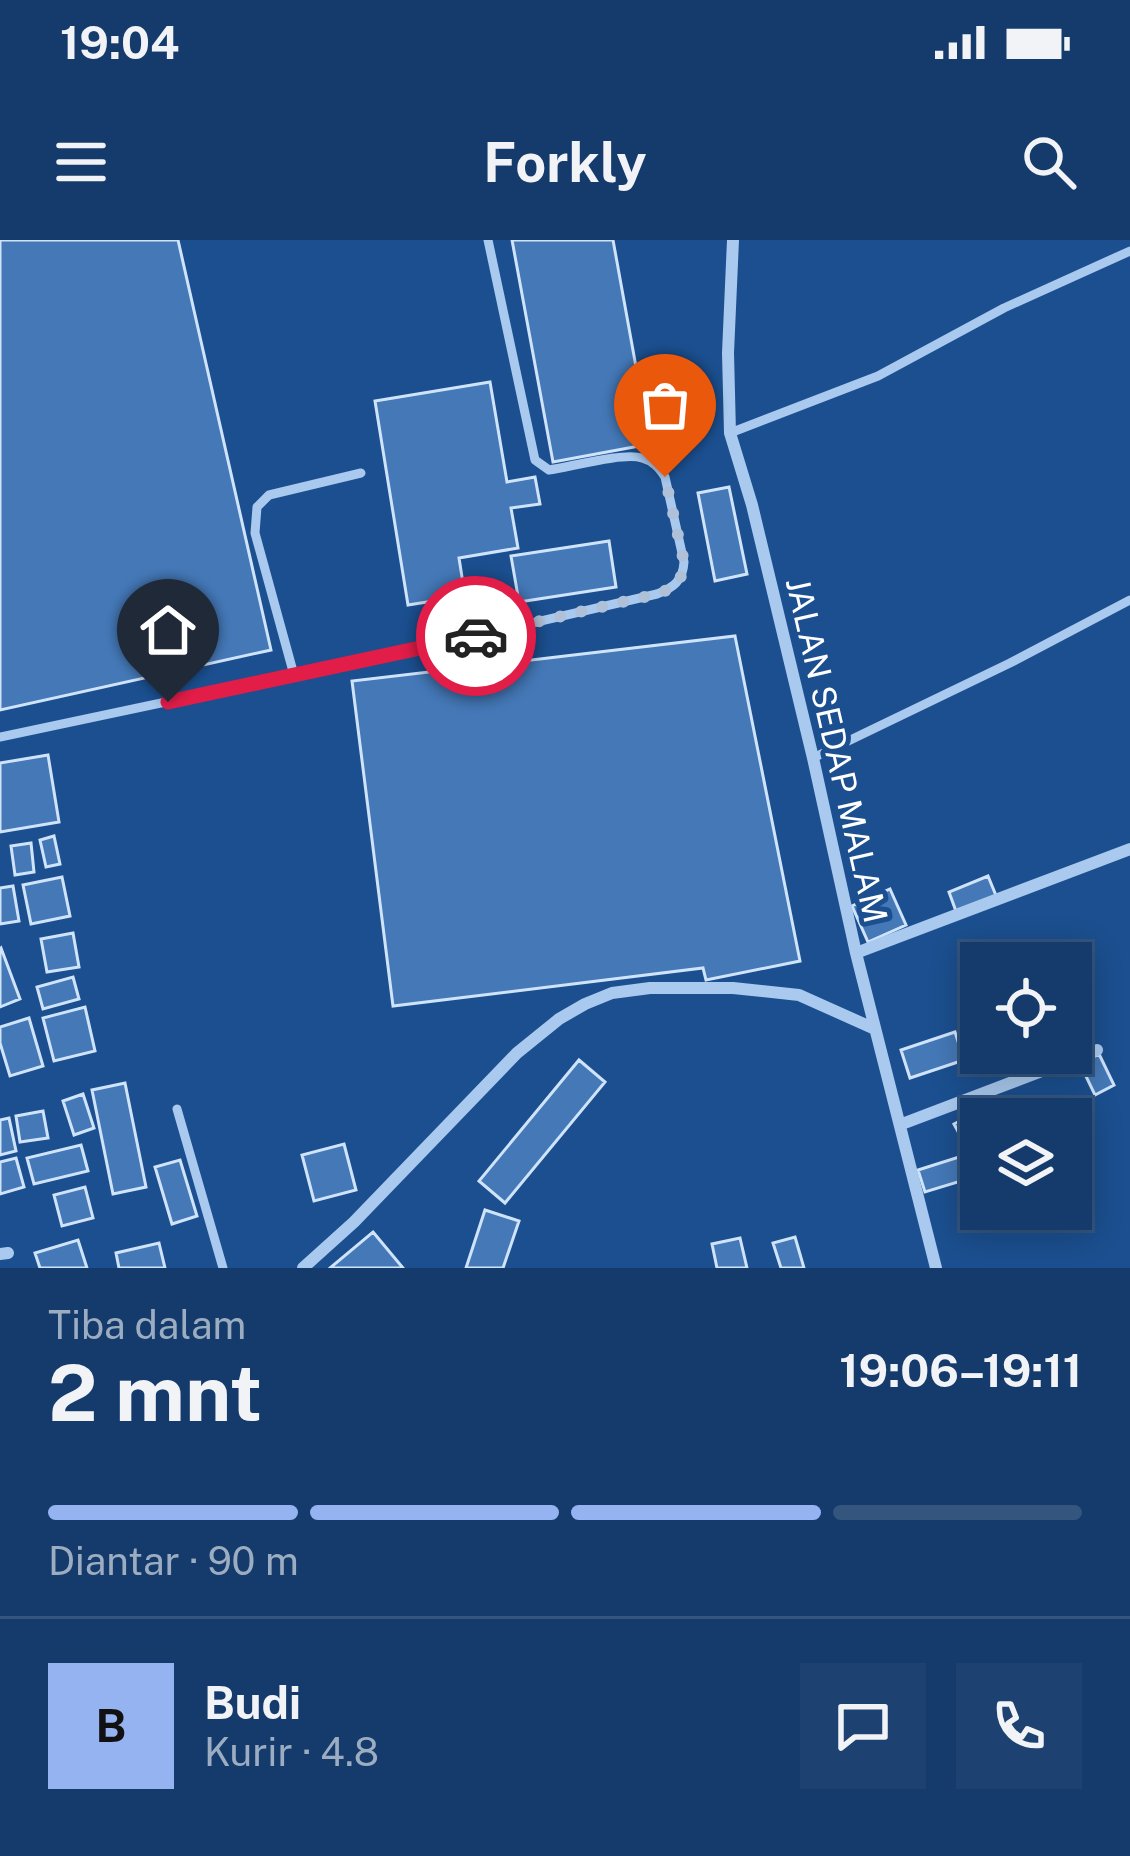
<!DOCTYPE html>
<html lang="id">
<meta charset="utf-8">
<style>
:root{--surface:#143b6b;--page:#1d4271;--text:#f1f3f6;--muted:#9dadc1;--line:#33557e;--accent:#95b2f1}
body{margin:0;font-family:"Public Sans",sans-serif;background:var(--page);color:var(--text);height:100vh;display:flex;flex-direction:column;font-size:45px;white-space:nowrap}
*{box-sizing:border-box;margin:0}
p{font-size:39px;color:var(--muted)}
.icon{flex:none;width:66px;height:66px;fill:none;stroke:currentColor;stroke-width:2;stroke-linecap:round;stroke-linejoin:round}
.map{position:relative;height:1028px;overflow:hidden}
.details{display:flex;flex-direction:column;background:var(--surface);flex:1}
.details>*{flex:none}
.controls{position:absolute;left:960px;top:702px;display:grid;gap:24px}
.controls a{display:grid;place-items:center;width:132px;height:132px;border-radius:0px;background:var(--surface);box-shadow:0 6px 30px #0003,0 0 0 3px var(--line);font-size:60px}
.pin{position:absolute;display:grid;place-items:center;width:102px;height:102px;color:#fff;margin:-123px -51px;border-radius:50% 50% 50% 0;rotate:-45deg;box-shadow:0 0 12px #0007}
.pin .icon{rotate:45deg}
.courier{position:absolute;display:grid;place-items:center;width:120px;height:120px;margin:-60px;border:9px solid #e11d48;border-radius:50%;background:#fff;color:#222;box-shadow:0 3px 15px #0007}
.head em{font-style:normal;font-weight:700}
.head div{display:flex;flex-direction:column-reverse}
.head{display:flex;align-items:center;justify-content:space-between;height:204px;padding:0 48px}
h1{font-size:78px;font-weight:700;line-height:90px}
.bar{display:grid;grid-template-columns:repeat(4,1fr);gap:18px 12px;align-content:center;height:144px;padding:0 48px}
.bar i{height:15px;border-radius:9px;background:var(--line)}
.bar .on{background:var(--accent)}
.bar p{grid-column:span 4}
.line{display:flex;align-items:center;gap:30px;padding:0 48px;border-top:3px solid var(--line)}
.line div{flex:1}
.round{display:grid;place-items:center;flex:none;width:126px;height:126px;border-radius:0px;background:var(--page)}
.status{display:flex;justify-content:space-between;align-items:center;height:84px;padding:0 60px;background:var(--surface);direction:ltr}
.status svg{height:33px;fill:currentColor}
header{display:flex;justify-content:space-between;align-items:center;height:156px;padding:0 48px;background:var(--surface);font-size:54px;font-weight:700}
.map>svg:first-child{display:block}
.building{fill:#4478b7;stroke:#cfe3fa;stroke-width:3}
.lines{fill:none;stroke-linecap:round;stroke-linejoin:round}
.service{stroke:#a9c9ee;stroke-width:9}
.minor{stroke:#a9c9ee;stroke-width:12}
.done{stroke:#afc1d8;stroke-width:12;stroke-dasharray:0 21.6}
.route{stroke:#e11d48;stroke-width:15}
.labels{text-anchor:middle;stroke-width:10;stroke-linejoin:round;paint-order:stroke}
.street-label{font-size:33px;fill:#fff;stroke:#1b4f8f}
</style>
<div class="status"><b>19:04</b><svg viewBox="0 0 49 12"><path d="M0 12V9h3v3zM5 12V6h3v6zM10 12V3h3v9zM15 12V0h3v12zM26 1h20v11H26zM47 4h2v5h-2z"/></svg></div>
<header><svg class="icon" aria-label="menu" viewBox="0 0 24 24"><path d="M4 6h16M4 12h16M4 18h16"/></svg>Forkly<svg class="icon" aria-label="search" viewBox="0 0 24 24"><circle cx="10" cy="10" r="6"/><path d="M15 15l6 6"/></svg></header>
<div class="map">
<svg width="1130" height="1028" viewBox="0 0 1130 1028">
<rect width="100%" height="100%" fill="#1b4f8f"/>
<path class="building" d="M0,0H178L271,410L0,470Z
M512,0H613L650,204L553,222Z
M490,142L507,242L535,237L540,264L511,268L518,308L459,318L465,356L408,365L375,161Z
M729,247L747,334L715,341L698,253Z
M609,301L616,347L519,362L511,316Z
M735,396L800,721L706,740L703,728L393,766L352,441Z
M48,515L59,582L0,592V523Z
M54,596L60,624L46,627L40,600Z
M31,603L34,632L15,635L11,606Z
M988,636L997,658L957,674L949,652Z
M62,637L70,676L31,684L23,645Z
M13,646L19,681L0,684V648Z
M890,649L906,685L868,702L852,666Z
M73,693L79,727L47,732L41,699Z
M1,708L20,759L0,767V709Z
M73,737L79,759L43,769L37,747Z
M85,767L95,811L54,821L43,778Z
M29,778L43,826L10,836L0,803V787Z
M955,792L964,820L910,838L901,810Z
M1099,814L1114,845L1095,855L1080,824Z
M579,820L605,842L505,963L479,941Z
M125,843L146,947L113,954L92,850Z
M83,854L94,888L74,895L63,861Z
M43,871L48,898L20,902L16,876Z
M969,876L981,899L966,906L954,884Z
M9,878L16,911L0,915V880Z
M344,904L356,950L314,961L302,915Z
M81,905L88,931L34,944L27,918Z
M981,910V935L925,952L918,930Z
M16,918L24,947L0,954V922Z
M180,920L197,976L172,984L155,927Z
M85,947L93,978L62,986L54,955Z
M485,970L519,981L503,1028H466Z
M373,992L403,1028H330Z
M795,997L804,1028H781L773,1003Z
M740,998L747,1028H717L712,1004Z
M78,1000L87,1028H40L35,1013Z
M159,1003L165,1028H119L116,1013Z"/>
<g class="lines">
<path class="service" d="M730,193L878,136L1004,68L1130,11
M294,435L255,293L257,267L269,255L361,233
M0,497L463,399L657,354C673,348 683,341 684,322L665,237C659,228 653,221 642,218C624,212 570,227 549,230L535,220L488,0
M813,518L1010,423L1130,360
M177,869L223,1028"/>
<path class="minor" d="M733,0L728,113L730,193L752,265L813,518L856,713L936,1028
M856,713L1130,609
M902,884L1097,810
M0,1014L8,1013
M303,1028L354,982L517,813L559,779L585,764L612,753L650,748H733L799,755L875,789"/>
</g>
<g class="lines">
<path class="done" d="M476,396L657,354C674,348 683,341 684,322L665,237"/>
<path class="route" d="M168,462L476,396"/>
</g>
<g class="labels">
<g class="street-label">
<text transform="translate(837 510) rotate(77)" y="12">JALAN SEDAP MALAM</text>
</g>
</g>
</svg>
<div class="controls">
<a><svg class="icon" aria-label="locate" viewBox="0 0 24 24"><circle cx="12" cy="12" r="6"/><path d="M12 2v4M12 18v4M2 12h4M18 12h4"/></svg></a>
<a><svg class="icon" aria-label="layers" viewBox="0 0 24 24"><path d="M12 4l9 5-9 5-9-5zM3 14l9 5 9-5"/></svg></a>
</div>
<div class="pin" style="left:665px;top:237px;background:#ea580c"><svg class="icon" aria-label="bag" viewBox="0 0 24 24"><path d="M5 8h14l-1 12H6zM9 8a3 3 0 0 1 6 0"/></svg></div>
<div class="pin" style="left:168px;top:462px;background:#1f2937"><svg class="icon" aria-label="home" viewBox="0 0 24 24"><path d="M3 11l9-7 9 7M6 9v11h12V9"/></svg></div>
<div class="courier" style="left:476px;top:396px"><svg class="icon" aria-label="car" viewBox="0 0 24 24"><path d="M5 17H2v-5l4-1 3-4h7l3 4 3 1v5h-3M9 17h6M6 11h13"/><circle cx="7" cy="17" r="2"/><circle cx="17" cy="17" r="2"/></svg></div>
</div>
<section class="details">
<div class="head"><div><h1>2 mnt</h1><p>Tiba dalam</p></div><em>19:06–19:11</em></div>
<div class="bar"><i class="on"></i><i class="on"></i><i class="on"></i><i></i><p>Diantar · 90 m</p></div>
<div class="line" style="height:216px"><b class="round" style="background:var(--accent);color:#111">B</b><div><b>Budi</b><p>Kurir · 4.8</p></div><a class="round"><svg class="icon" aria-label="chat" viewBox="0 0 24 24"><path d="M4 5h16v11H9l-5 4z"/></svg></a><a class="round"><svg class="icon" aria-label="phone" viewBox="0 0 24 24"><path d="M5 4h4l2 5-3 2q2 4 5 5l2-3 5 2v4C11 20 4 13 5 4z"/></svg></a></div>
</section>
